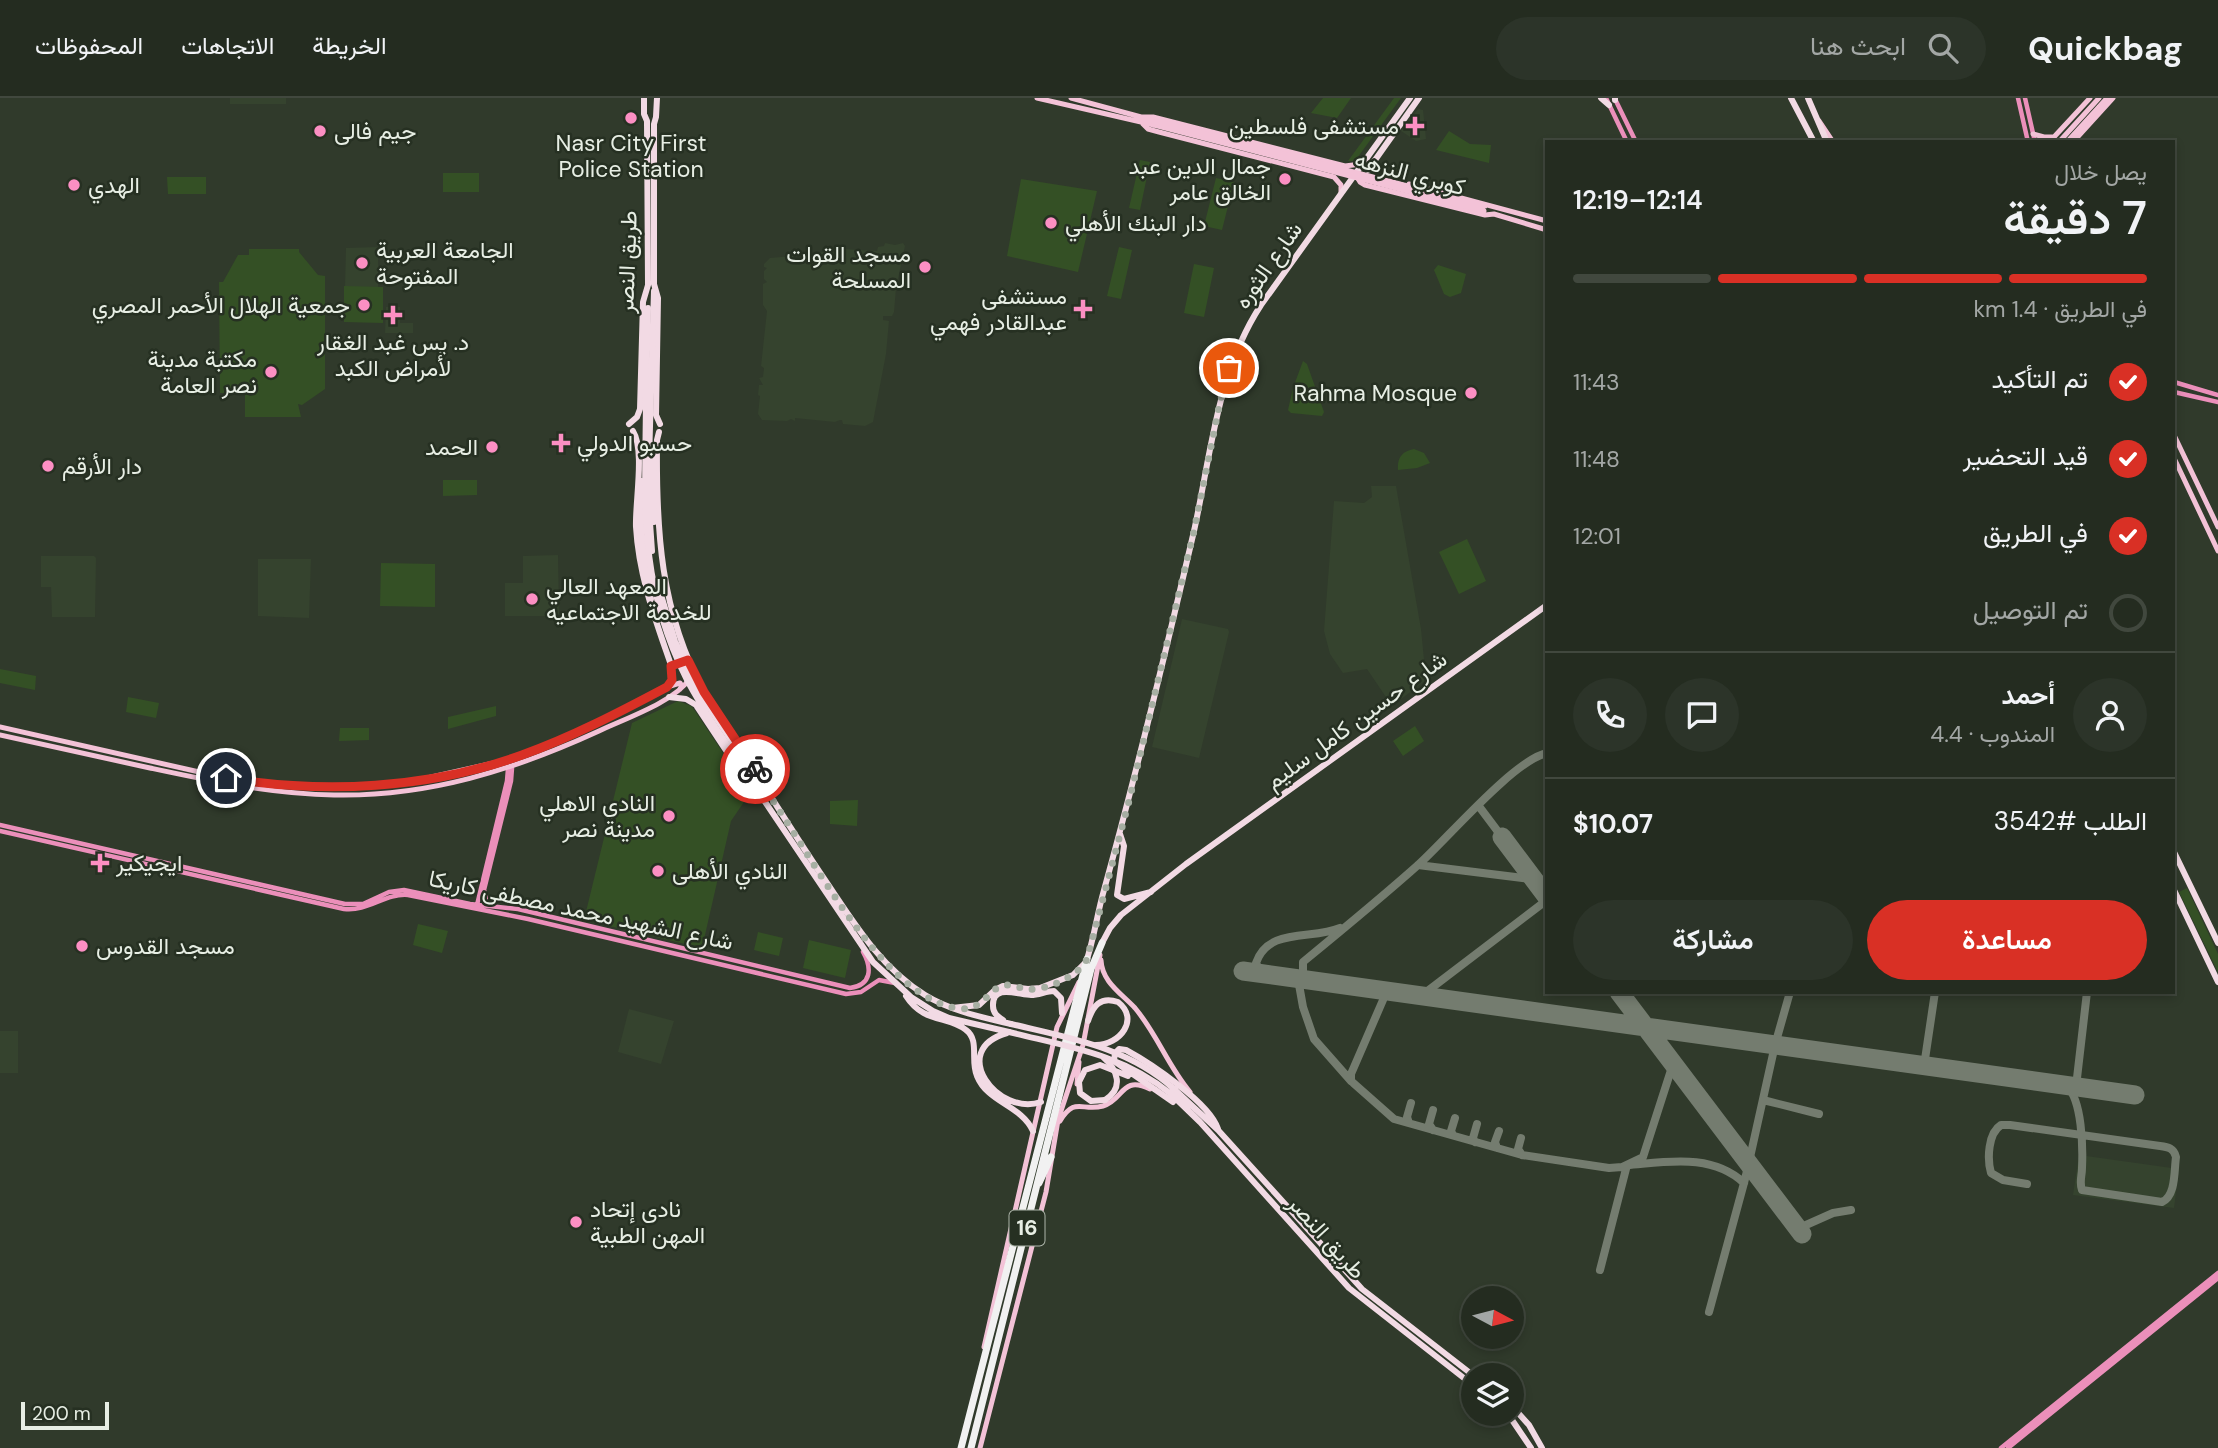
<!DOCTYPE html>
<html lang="ar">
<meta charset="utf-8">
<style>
:root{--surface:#242c20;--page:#2c3429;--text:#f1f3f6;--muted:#a3a7a5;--line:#41483e;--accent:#d93025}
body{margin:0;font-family:"DM Sans",Vazirmatn,sans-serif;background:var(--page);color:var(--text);direction:rtl;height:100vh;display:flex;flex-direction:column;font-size:26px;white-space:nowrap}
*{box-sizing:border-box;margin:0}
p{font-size:23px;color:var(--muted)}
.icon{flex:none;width:38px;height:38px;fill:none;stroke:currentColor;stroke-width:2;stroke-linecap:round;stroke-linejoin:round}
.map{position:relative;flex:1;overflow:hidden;direction:ltr}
.drawer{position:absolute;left:1545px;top:42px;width:630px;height:854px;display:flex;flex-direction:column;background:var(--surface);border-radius:0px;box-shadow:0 4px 10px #0003,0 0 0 2px var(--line);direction:rtl}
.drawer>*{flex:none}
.needle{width:46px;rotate:97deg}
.controls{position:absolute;left:1461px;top:1188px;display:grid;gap:14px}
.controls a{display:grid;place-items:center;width:63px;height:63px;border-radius:50%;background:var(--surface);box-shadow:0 4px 10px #0003,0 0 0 2px var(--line);font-size:35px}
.scale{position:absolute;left:21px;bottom:18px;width:88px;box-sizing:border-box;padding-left:7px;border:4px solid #e7eee4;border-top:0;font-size:19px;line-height:24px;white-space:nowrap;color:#e7eee4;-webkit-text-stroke:5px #263022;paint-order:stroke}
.pin{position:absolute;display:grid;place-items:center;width:60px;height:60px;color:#fff;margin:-30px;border:4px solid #fff;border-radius:50%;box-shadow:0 2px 7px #0007}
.courier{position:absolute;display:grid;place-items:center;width:70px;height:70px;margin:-35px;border:5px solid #d93025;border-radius:50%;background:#fff;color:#222;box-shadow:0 2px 9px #0007}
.headline em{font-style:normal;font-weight:600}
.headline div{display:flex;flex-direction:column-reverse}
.headline{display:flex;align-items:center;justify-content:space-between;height:119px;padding:0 28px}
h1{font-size:46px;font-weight:600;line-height:52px}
.bar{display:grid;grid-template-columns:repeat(4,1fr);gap:10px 7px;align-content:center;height:84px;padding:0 28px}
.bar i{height:9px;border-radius:5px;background:var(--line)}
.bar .current{background:var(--accent)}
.bar p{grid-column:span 4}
.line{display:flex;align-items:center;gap:18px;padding:0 28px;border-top:2px solid var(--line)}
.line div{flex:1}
.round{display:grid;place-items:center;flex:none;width:74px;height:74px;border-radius:37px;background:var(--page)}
ol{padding:0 28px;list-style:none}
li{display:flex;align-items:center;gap:21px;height:77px}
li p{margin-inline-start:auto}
li .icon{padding:7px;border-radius:50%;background:var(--accent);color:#fff;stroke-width:4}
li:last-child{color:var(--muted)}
li i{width:38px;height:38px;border:4px solid var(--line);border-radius:50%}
.primary-button{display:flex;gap:14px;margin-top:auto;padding:14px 28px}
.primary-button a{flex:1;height:80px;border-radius:42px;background:var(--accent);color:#fff;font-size:28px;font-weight:600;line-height:80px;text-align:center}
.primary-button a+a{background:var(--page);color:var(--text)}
header{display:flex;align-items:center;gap:42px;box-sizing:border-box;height:98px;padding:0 35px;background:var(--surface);border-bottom:2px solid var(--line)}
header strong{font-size:33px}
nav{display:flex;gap:38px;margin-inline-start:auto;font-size:24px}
.search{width:490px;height:63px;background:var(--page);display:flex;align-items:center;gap:18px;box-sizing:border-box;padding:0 24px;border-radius:38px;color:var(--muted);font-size:26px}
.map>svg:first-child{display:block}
.built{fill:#35432e}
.green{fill:#345025}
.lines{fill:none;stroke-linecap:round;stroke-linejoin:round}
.taxiway{stroke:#747c6f;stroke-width:8}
.runway{stroke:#747c6f;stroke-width:19}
.secondary{stroke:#eb8fba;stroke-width:4.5}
.primary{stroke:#f3c2d7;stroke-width:5}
.trunk{stroke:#f2dae4;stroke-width:6}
.motorway{stroke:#f1f1f1;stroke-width:7}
.primary-bridge{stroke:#f3c2d7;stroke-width:5}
.trunk-bridge{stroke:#f2dae4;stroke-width:6}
.done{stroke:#a7afa3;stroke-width:7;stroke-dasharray:0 12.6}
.route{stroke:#d93025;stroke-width:9}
.poi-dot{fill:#fc8fc3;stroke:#263022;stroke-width:2.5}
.labels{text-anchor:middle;stroke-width:5;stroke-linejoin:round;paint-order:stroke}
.shield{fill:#263022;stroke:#adb5aa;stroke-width:2}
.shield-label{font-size:21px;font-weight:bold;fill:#e7eee4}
.poi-label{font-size:23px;fill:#e7eee4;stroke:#263022;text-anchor:start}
.street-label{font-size:23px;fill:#e7eee4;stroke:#263022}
</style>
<header>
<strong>Quickbag</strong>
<div class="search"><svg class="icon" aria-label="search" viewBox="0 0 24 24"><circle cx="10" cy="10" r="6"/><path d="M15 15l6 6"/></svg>ابحث هنا</div>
<nav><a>الخريطة</a><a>الاتجاهات</a><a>المحفوظات</a></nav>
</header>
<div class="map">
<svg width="2218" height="1350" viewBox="0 0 2218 1350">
<rect width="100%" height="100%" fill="#303a2b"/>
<path class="built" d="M230,0H286V6H230Z
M1418,11L1423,12L1426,41L1416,43L1401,33Z
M885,145L895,147L903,145L905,148L896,190L894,214L892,218H883V222L889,223L886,256L873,324L865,328L843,326L842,322H840L835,324L795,320V323L791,321L787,323L762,322L758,316L760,298L758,297L759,287H763L759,280L763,279L764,270L761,268L767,213L763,207V186L767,184L764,181V173L767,170L764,169V166L770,160L792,158H794V162H801V158L805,156L807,161H811L812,156L817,154L839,155L844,151L877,153L878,149L884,148Z
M378,149V189H345L346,150Z
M386,209H400V225H413V235H385Z
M1371,388H1396L1421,531L1426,582L1392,608L1367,571L1343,575L1330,556L1324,533L1334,403L1364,405L1372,399Z
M558,457L559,516L553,518H505V485H523V458Z
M41,458H94L96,460L95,519H52L51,489H41Z
M258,461H311L309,520L258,518Z
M1182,521L1228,531L1229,534L1199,660L1152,649Z
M629,911L674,923L661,966L618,954Z
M0,933H18V975H0Z
M2079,1057L2179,1071L2174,1110L2073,1097Z"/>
<path class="green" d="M1323,0H1351L1337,20L1311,15Z
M1394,0H1401L1355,63H1348Z
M1449,33L1470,46L1491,47L1489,65L1436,52Z
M1140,62L1150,64L1140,112L1129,110Z
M479,75V94H443V75Z
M167,79H206V96H168Z
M1216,80L1234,84L1222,132L1204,128Z
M1021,81L1097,93L1078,174L1007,158Z
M1119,149L1132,152L1121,201L1107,198Z
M249,151H299V154L318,177L325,178V291L302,307L298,306L301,319H245V295H220L219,184H223L238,157H249Z
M1194,166L1214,170L1204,219L1184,215Z
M1438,167L1466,176L1461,195L1450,199L1444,196L1434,172Z
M344,188L383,189V225L344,224Z
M1303,263L1307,266L1324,314L1322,318L1291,315L1288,312L1293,290Z
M1414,351L1424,355L1430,365L1417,370L1398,372C1397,360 1402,353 1414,351Z
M443,382H477V397L443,398Z
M1467,441L1486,483L1459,496L1439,454Z
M381,465L435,466V509L380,508Z
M0,571L36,578L35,592L0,585Z
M128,599L159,605L156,620L126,614Z
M678,603L691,608L695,613L733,670L735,680L746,701L731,723L702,850L584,822L632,625Z
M496,608V618L448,631V619Z
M1415,628L1424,643L1403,658L1393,643Z
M340,630H369V642L339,643Z
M858,702L857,728L830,726V703Z
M2187,790L2218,856V874L2179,794Z
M418,826L448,833L442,855L413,847Z
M758,834L783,840L779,858L754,852Z
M809,842L851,852L845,880L803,870Z"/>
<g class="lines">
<path class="taxiway" d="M1478,707L1502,739
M1418,767L1547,783
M1261,876L1256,865C1268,829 1312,842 1340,830
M1298,881L1303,909L1314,941L1351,983
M1309,882L1303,878V864C1342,832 1381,800 1418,767C1447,741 1514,662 1547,655
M1421,898L1547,802
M1383,902L1351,976V983L1394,1021L1522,1057L1609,1070L1622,1069L1643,1059L1673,966
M1924,968L1935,894
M1763,1002L1819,1016
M1433,1012L1429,1026L1433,1032
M1409,1025L1407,1019L1411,1005
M1453,1037L1451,1033L1455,1020
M1521,1040L1518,1051L1522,1057
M1475,1044L1473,1040L1477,1026
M1497,1050L1495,1044L1499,1033
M1747,1073L1775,947L1790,894
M2027,1086L2003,1082L1991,1075C1987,1061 1988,1035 2001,1027H2010L2160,1048C2168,1049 2174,1050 2176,1059C2174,1073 2176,1098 2162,1104L2082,1092C2079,1084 2082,1078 2082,1070C2083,1048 2082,1003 2067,988L2073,986L2077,980L2087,894
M1797,1131L1833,1115L1851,1112
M1600,1172L1627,1067C1667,1064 1712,1055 1744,1085
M1709,1214L1744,1085L1747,1073L1744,1060"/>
<path class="runway" d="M1502,739L1547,799
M1243,873L2135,997
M1619,894L1802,1136"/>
<path class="secondary" d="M1606,0L1627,44
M2018,0L2028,44
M2025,0L2035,44
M1615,1L1636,44
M2174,284L2218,297
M2174,294L2218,304
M0,727L345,806H363L389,794L404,792L470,806L518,811L850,890C872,887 872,870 863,854
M0,733L344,811C368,814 385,795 408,797L528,821L846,896L861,894L879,882L895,885
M477,807L507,683L508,671
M493,808L487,802L484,792L511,683L512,670
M2001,1350L2218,1175
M2008,1350L2218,1180"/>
<path class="primary" d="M1037,0L1154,27
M1071,0L1156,23
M1140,19H1153L1345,68L1361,66
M1819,23L1833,44
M1142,25L1148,31L1159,34L1334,79L1341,87V94
M2033,36L2044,39H2054L2090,0
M2059,44L2099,0
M2067,44L2107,0
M2073,44L2113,0
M1357,79L1360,84L1365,87L1485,117L1494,116L1547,132
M1409,86L1547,123
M2174,337L2218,429
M2174,360L2218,453
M0,629L226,680L275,687L338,690L418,682L507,662L582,632L667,589L680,585L682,588L680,591
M0,637C50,648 100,659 150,670C211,683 271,696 334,697C428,699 514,672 599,633C624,621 675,604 690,580
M1101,862C1102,884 1121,895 1135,910C1157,936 1168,968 1190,994
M1077,986L1079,964
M1060,1023C1075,998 1082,1014 1103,1008C1124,1002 1121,977 1150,991
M984,1249L1057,929L1079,884
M980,1350L1046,1094L1058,1022L1083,947L1100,857"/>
<path class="trunk" d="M657,0L656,19L654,26V186L658,200L656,317L660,326
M1601,0L1609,7
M1791,0L1814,44
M1808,0L1827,44
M1615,2V0
M1366,65L1364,69L1368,72L1419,0
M646,293L648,210
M629,326L637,319L640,311L643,204L648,187L647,23L644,16V0
M633,333C645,352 635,404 636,429C639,480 656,523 672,570V582L667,589
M659,334L657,342C656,432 660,513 704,594C745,656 783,720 825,782C854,825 880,869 925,897C951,913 981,919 1011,926
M643,383L641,431L651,501
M700,596L753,675
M669,599L686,601L696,607L737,669L759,695L873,864L911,899L933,913L949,920L1009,934
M1120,736L1124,748L1117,797L1124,801L1151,794
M2174,754L2218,845
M2174,792L2218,884
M1102,845L1110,830L1121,817L1186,766L1547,507
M906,898C924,926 947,917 966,932C980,942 970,963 977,978C988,1005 1021,1007 1033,1033
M952,910L979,907L995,892L1003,888L1028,891L1040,890L1073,877L1086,864C1094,841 1097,816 1104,792C1137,673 1166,553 1194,433C1211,356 1217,274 1261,207L1410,0
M1003,922C997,918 993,915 993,908C992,885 1019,897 1031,897C1039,897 1046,893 1054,893L1061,900L1062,915
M1088,923C1093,908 1100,898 1118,904C1140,921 1120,947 1096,947
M1007,935C947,952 998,1019 1041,1004
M1174,991L1218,1032L1362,1191L1474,1278
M1171,996L1200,1024L1349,1190L1474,1288
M1105,1002L1091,1003L1080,995L1079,984L1085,972L1100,967L1128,978
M1173,1004L1114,963L1115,955L1119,951L1126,952C1150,965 1210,1005 1218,1031
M1512,1308L1529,1327L1542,1350
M1508,1316L1531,1350"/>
<path class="motorway" d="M1039,1085L1051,1059
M961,1350L1087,861
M971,1350L1091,871L1102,845"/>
<path class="primary-bridge" d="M1156,23L1485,108
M1154,27L1484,113"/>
<path class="trunk-bridge" d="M646,293C646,399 636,480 686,580C704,616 730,649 752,683
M653,358L654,424
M652,453L648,396L654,193
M657,484L675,543L700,596
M1011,926C1069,940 1128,949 1174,991
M1009,934C1069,949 1122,956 1171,996
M1103,959C1118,972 1124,990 1105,1002"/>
</g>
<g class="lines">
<path class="done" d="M755,671L766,693C810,753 877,891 951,909C985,918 986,888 1007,887C1015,887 1021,891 1028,891C1046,893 1079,878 1087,861L1129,703L1194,433L1220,304L1229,270"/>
<path class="route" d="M226,680C324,696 428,691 522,657C572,639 620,614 667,589L672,582L671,568L688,562L704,594L755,671"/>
</g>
<g class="poi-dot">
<circle cx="631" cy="20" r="7"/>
<path d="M1411.5 17.5h7v7h7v7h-7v7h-7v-7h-7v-7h7z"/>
<circle cx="320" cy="33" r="7"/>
<circle cx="1285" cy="81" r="7"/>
<circle cx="74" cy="87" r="7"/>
<circle cx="1051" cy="125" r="7"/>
<circle cx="362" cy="165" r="7"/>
<circle cx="925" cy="169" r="7"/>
<circle cx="364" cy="207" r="7"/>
<path d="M1079.5 200.5h7v7h7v7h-7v7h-7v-7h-7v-7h7z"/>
<path d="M389.5 206.5h7v7h7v7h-7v7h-7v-7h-7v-7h7z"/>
<circle cx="271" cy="274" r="7"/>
<circle cx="1471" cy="295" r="7"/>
<path d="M557.5 334.5h7v7h7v7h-7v7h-7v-7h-7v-7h7z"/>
<circle cx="492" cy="349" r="7"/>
<circle cx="48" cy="368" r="7"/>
<circle cx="532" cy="501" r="7"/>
<circle cx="669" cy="718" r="7"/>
<path d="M96.5 754.5h7v7h7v7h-7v7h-7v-7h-7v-7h7z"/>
<circle cx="658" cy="773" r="7"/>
<circle cx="82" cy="848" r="7"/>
<circle cx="576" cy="1124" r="7"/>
</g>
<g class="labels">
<rect class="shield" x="1009.5" y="1112.5" width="35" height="35" rx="5"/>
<g class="shield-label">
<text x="1027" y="1137">16</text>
</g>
<g class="poi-label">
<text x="1399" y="36" text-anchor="end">مستشفى فلسطين</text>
<text x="334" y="41">جيم فالى</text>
<text x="631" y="53" text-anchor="middle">Nasr City First<tspan x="631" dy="26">Police Station</tspan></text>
<text x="1271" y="76" text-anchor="end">جمال الدين عبد<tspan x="1271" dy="26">الخالق عامر</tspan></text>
<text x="88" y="95">الهدي</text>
<text x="1065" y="133">دار البنك الأهلي</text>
<text x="376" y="160">الجامعة العربية<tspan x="376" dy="26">المفتوحة</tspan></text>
<text x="911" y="164" text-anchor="end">مسجد القوات<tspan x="911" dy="26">المسلحة</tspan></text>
<text x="1067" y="206" text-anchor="end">مستشفى<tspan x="1067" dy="26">عبدالقادر فهمي</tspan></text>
<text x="350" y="215" text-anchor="end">جمعية الهلال الأحمر المصري</text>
<text x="393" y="252" text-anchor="middle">د. يس غبد الغقار<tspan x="393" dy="26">لأمراض الكبد</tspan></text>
<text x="257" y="269" text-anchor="end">مكتبة مدينة<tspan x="257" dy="26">نصر العامة</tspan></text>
<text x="1457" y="303" text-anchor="end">Rahma Mosque</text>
<text x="577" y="353">حسبو الدولي</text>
<text x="478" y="357" text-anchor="end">الحمد</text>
<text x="62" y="376">دار الأرقم</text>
<text x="546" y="496">المعهد العالي<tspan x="546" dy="26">للخدمة الاجتماعيه</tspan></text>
<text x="655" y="713" text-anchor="end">النادي الاهلي<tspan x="655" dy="26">مدينة نصر</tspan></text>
<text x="116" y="773">ايجيكير</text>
<text x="672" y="781">النادي الأهلى</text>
<text x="96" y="856">مسجد القدوس</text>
<text x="590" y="1119">نادى إتحاد<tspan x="590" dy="26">المهن الطبية</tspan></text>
</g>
<g class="street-label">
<text transform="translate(1410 75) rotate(15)" y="8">كوبري النزهه</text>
<text transform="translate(627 164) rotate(-88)" y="8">طريق النصر</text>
<text transform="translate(1268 167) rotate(-55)" y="8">شارع الثوره</text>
<text transform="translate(1356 622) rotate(-36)" y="8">شارع حسين كامل سليم</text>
<text transform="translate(581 812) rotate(12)" y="8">شارع الشهيد محمد مصطفى كاريكا</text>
<text transform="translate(1327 1139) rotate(48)" y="8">طريق النصر</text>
</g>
</g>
</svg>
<div class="controls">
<a><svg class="needle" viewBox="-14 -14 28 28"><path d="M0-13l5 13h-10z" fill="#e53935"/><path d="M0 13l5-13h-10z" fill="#a3a7a5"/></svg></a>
<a><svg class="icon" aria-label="layers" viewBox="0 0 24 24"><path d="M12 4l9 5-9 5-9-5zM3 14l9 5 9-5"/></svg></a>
</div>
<div class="scale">200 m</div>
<div class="pin" style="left:1229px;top:270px;background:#ea580c"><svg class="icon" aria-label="bag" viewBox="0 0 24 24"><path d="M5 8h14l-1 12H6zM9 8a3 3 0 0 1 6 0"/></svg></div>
<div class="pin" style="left:226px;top:680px;background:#1f2937"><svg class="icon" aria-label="home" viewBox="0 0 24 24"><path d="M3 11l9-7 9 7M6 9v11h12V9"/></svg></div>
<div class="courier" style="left:755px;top:671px"><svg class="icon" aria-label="bike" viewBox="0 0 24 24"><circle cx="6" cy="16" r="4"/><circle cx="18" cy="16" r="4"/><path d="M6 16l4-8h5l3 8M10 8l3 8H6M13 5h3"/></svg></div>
<section class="drawer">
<div class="headline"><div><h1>7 دقيقة</h1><p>يصل خلال</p></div><em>12:14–12:19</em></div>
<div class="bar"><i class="current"></i><i class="current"></i><i class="current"></i><i></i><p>في الطريق · 1.4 km</p></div>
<ol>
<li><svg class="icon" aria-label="check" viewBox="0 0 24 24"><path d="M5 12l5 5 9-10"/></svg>تم التأكيد<p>11:43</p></li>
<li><svg class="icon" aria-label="check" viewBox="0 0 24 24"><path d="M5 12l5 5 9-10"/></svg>قيد التحضير<p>11:48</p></li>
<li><svg class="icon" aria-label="check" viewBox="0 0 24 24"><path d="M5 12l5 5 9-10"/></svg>في الطريق<p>12:01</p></li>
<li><i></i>تم التوصيل</li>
</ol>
<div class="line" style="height:126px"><a class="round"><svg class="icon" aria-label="person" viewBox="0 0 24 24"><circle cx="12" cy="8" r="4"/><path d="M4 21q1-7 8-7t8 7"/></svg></a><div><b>أحمد</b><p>المندوب · 4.4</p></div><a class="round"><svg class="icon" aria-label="chat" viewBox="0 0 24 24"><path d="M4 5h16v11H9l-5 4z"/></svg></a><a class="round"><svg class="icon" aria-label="phone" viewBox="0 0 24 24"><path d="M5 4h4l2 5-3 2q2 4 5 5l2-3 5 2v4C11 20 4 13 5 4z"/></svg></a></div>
<div class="line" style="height:91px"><div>الطلب #3542</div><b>$10.07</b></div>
<div class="primary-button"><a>مساعدة</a><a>مشاركة</a></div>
</section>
</div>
